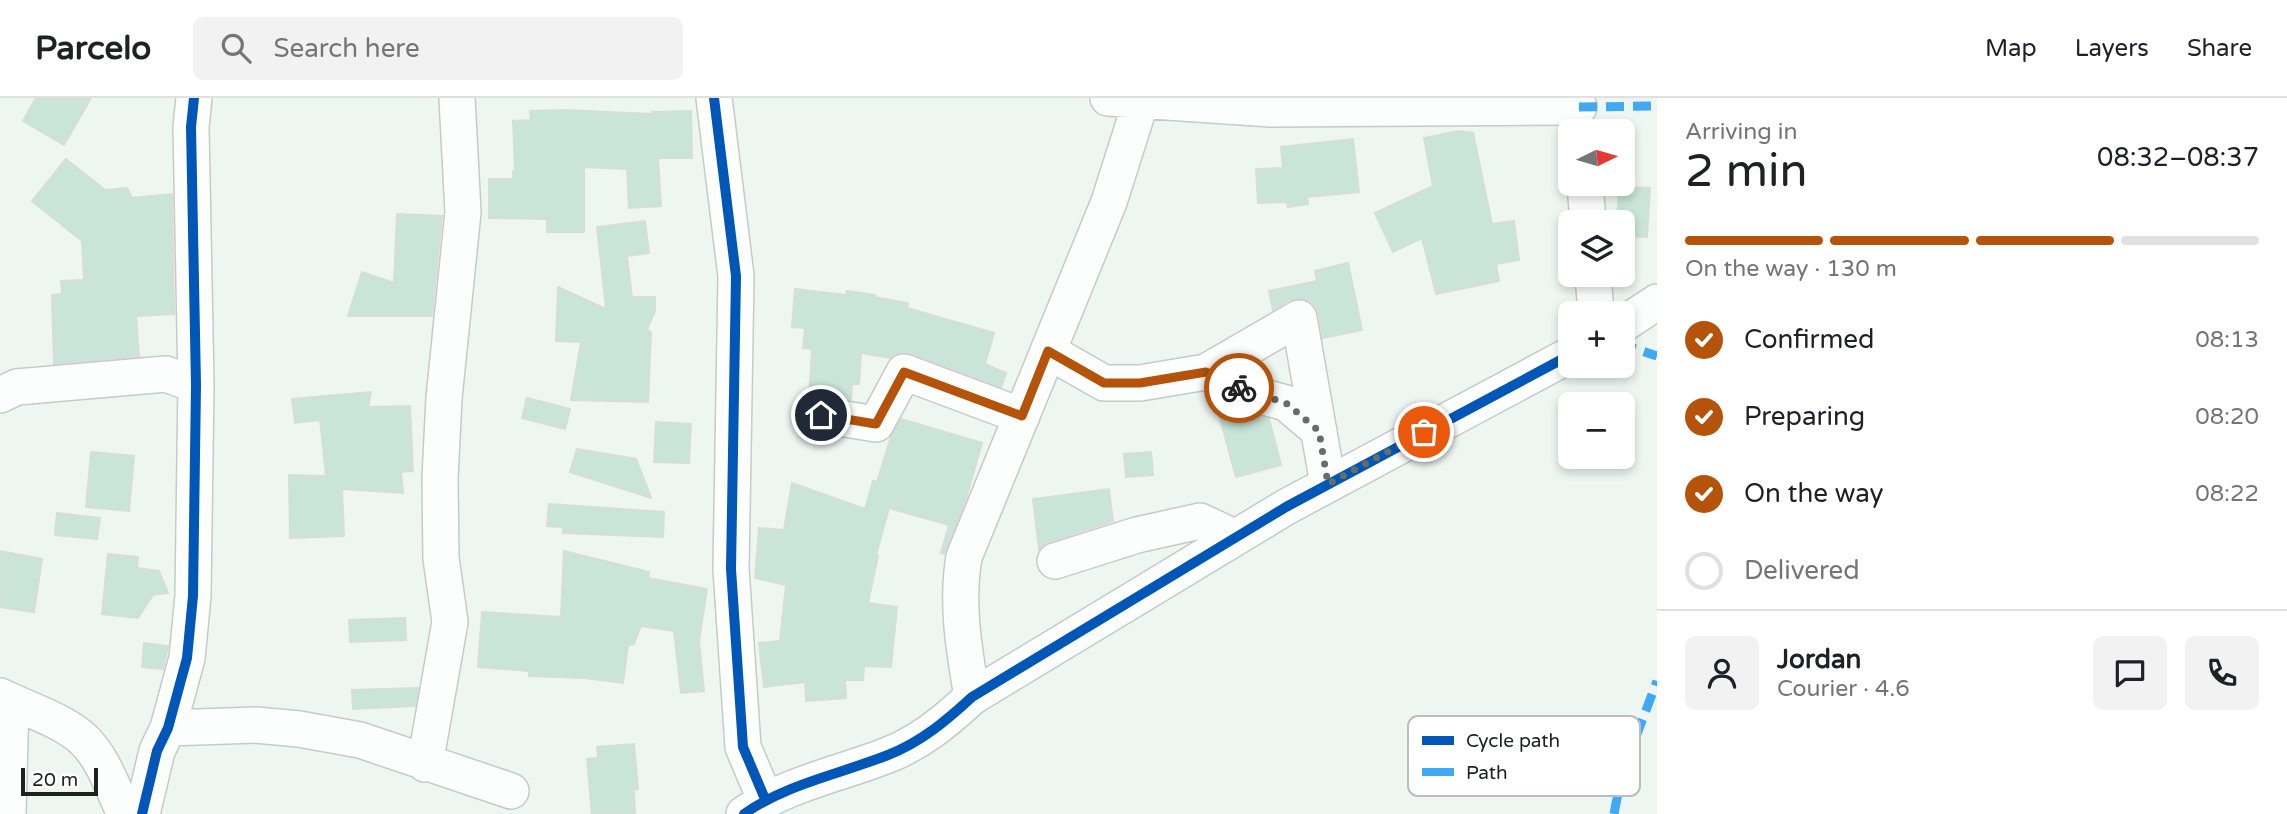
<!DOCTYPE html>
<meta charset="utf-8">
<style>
:root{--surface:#fff;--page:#f2f2f2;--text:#202124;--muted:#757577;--line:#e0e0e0;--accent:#b45309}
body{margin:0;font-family:"Varela Round",sans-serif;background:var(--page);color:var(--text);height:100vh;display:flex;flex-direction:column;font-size:26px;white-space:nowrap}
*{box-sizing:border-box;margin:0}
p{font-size:23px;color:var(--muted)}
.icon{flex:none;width:38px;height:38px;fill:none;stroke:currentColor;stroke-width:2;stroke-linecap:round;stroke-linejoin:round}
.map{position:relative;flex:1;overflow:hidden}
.side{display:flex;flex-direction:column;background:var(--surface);width:630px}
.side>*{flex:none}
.needle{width:46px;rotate:85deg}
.buttons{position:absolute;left:1558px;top:21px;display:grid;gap:14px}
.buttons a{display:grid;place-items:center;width:77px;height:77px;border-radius:10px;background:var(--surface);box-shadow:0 4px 10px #0003;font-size:35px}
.scale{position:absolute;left:21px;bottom:18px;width:77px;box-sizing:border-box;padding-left:7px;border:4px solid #1d2220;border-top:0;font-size:19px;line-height:24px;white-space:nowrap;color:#1d2220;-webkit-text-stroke:5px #fff;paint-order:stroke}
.pin{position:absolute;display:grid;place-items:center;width:60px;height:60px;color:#fff;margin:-30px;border:4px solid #fff;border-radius:50%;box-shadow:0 2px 7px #0007}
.courier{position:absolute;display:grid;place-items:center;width:70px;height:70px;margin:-35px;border:5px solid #b45309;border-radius:50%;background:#fff;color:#222;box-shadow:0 2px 9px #0007}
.overview em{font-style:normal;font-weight:600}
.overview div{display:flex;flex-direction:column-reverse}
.overview{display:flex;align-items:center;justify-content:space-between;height:119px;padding:0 28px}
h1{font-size:46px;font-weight:600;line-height:52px}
.bar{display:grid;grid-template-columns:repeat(4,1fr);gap:10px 7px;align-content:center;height:84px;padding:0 28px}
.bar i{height:9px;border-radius:5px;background:var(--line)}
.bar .on{background:var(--accent)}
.bar p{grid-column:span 4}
.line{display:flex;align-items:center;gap:18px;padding:0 28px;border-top:2px solid var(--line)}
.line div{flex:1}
.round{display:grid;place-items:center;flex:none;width:74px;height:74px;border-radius:10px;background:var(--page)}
ol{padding:0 28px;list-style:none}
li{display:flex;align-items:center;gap:21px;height:77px}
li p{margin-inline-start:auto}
li .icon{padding:7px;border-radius:50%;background:var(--accent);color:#fff;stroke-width:4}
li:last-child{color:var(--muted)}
li i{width:38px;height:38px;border:4px solid var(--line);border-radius:50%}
header{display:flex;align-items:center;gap:42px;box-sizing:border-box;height:98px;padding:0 35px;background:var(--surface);border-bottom:2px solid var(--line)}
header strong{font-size:33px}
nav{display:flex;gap:38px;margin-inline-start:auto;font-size:24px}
.search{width:490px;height:63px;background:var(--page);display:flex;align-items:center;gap:18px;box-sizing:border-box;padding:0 24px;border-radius:10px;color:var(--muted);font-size:26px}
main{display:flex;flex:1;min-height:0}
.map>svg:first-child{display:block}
.building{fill:#c9e4d9;stroke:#d7ddda;stroke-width:2}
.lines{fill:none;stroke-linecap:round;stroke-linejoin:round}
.minor-casing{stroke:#c5cbc8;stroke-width:38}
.minor{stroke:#fcfefd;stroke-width:35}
.quiet{stroke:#3fa9f5;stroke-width:9;stroke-dasharray:18 9;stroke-linecap:butt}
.cycleway-casing{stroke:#fff;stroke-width:15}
.cycleway{stroke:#0057b8;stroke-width:10}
.done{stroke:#666c6a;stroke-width:7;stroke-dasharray:0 12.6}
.route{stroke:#b45309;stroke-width:9}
.key{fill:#fff;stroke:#bbbdbc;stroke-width:2}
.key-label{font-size:19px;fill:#1d2220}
</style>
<header>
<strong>Parcelo</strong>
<div class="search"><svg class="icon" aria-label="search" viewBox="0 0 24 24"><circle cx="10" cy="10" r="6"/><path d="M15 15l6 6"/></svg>Search here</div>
<nav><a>Map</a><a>Layers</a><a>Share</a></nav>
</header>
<main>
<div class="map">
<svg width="1657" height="716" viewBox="0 0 1657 716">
<rect width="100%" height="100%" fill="#eef6f2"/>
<path class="building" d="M36,0H91L64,47L23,23Z
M565,12L652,16V14L691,13L692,60H658L661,108L629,110L627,71L584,69V134H547V121L489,120V81H513V73H515L513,23L531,22L530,13Z
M1458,33L1473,35L1492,126L1514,123L1519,162L1496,166L1499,183L1436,196L1422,140L1393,154L1375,115L1433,88L1424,40Z
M1353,41L1359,94L1307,99L1308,106L1288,109L1287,104L1258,105L1256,71L1283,70L1281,49Z
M66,61L105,92L127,90L132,100L172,96L174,216L136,218L139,258L54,266L52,197L62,196L61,183L84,182L82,143L32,103Z
M1619,89L1650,90L1647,139L1622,138V124H1617Z
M397,116L442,118L432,218H348L362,174L394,185Z
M645,123L649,155L627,158L632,199H655V213L647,231L651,235L648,304L571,302L581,244L556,243L558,189L606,211L597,129Z
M1348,165L1362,232L1323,240L1319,216L1315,207L1307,202H1289L1273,212L1269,193L1317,183L1315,173Z
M795,191L846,197L847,193L875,197L874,199L908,205L907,210L994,235L985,266L1006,275L1001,289L910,255L901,254L890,260L861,255L859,286H852L851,301L824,297L809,301L812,251L803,250L805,230L792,229Z
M371,294L368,309L410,308L413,373L401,374L403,395L342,391L344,438L290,440L289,377L326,378L320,322L295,325L292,301Z
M527,300L570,311L565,331L522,320Z
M1232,310L1269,321L1281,367L1236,379L1218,313Z
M901,321L982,345L966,401L944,456L941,455L949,427L889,410L876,457L878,458L868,505L897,509L891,569L864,568L863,582H845L846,600L806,603L805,584L764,589L759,545L780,543L786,487L755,480L759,430L784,432L792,385L865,411L873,383L877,384L891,339Z
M656,324L691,326L689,365L654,364Z
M577,351L636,361L651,400L570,374Z
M91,354L134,358L129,413L86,409Z
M1151,354L1153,377L1126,379L1124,356Z
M1109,391L1113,423L1049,444L1039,451L1033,401Z
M549,406L664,414L663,439L563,435V429L547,428Z
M57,415L100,420L97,441L55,437Z
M0,453L42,461L34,514L0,509Z
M564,453L649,474L648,480L707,491L699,543L704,593L681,595L674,533L641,528L634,546L628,547L623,585L584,580L529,578V573L478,569L482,514L561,519Z
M108,456L138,459L137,470L159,473L168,495L153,497L138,520L102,516Z
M405,520L406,542L350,544L349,522Z
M144,545L168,548L163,571L142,569Z
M418,590L415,608L353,611L352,592Z
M634,646L638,691L634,692L635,716H592L587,661L598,660L597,649Z"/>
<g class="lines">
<defs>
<path id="minor" d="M714,0L736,178L731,471L743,649L765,701
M1108,0L1271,11L1579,9
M1585,86L1588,124
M1593,177L1596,215
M1622,227L1657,204
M1048,253L1104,285H1140L1206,274L1299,220L1328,386
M1206,274L1246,294L1286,305L1319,333
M0,297L17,289L166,276L196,287
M821,317L876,326L904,274L1022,318
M1055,463L1137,437L1200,423L1234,439
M0,598C26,611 60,621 82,640C103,659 113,691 125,716
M972,599C964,551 956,506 964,459L1109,104L1142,0
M168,630L256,627L299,631L360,642L511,693
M425,666L450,524L441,460L440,380L444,300L463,114L457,0
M8,716L11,604
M142,716L157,653L168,630L187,560L193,498L196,287L191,29L194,0
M744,716C786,686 840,676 888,657C921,644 946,623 972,599L1286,409L1570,257"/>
</defs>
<use href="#minor" class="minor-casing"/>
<use href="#minor" class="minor"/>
<path class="quiet" d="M1579,9L1657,8
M1622,239L1633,250L1657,258
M1614,716C1622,669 1641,627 1657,583"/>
<defs>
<path id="cycleway" d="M714,0L736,178L731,471L743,649L765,701
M142,716L157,653L168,630L187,560L193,498L196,287L191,29L194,0
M744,716C786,686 840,676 888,657C921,644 946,623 972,599L1286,409L1570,257"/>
</defs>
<use href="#cycleway" class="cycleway-casing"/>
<use href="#cycleway" class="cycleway"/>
</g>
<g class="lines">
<path class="done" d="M1239,290L1286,305L1319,333L1328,386L1424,334"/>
<path class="route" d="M821,317L876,326L904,274L1022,318L1048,253L1104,285H1140L1206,274L1239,290"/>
</g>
<rect x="1408" y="618" width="232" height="80" rx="10" class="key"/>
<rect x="1422" y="638" width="32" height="9" fill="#0057b8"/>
<rect x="1422" y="670" width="32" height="8" fill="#3fa9f5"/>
<g class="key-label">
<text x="1466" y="649">Cycle path</text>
<text x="1466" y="681">Path</text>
</g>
</svg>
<div class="buttons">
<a><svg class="needle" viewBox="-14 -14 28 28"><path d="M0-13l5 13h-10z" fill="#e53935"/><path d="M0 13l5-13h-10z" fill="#757577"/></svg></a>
<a><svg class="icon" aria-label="layers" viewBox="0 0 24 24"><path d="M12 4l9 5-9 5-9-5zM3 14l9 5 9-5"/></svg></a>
<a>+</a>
<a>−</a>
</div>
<div class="scale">20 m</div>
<div class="pin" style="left:1424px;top:334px;background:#ea580c"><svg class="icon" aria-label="bag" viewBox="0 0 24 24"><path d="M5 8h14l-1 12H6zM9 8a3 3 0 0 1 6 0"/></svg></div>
<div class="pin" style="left:821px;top:317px;background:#1f2937"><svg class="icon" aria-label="home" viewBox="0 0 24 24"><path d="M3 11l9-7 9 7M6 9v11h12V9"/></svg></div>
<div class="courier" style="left:1239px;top:290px"><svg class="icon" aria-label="bike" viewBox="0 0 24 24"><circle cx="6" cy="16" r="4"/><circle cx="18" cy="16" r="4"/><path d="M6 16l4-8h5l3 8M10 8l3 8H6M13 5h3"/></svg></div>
</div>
<section class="side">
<div class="overview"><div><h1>2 min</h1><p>Arriving in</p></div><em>08:32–08:37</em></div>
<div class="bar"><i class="on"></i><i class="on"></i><i class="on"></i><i></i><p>On the way · 130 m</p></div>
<ol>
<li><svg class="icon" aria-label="check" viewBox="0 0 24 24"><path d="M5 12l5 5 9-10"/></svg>Confirmed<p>08:13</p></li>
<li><svg class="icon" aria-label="check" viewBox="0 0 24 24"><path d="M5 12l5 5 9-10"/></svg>Preparing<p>08:20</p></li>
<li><svg class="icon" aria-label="check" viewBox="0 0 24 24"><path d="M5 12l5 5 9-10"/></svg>On the way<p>08:22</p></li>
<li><i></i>Delivered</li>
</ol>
<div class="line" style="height:126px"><a class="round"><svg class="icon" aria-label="person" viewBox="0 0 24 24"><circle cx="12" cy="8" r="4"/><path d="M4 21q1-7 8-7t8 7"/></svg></a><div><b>Jordan</b><p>Courier · 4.6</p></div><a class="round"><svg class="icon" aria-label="chat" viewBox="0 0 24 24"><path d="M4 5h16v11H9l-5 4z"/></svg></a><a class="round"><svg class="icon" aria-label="phone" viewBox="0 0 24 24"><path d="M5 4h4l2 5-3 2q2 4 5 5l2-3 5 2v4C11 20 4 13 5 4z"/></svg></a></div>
</section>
</main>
